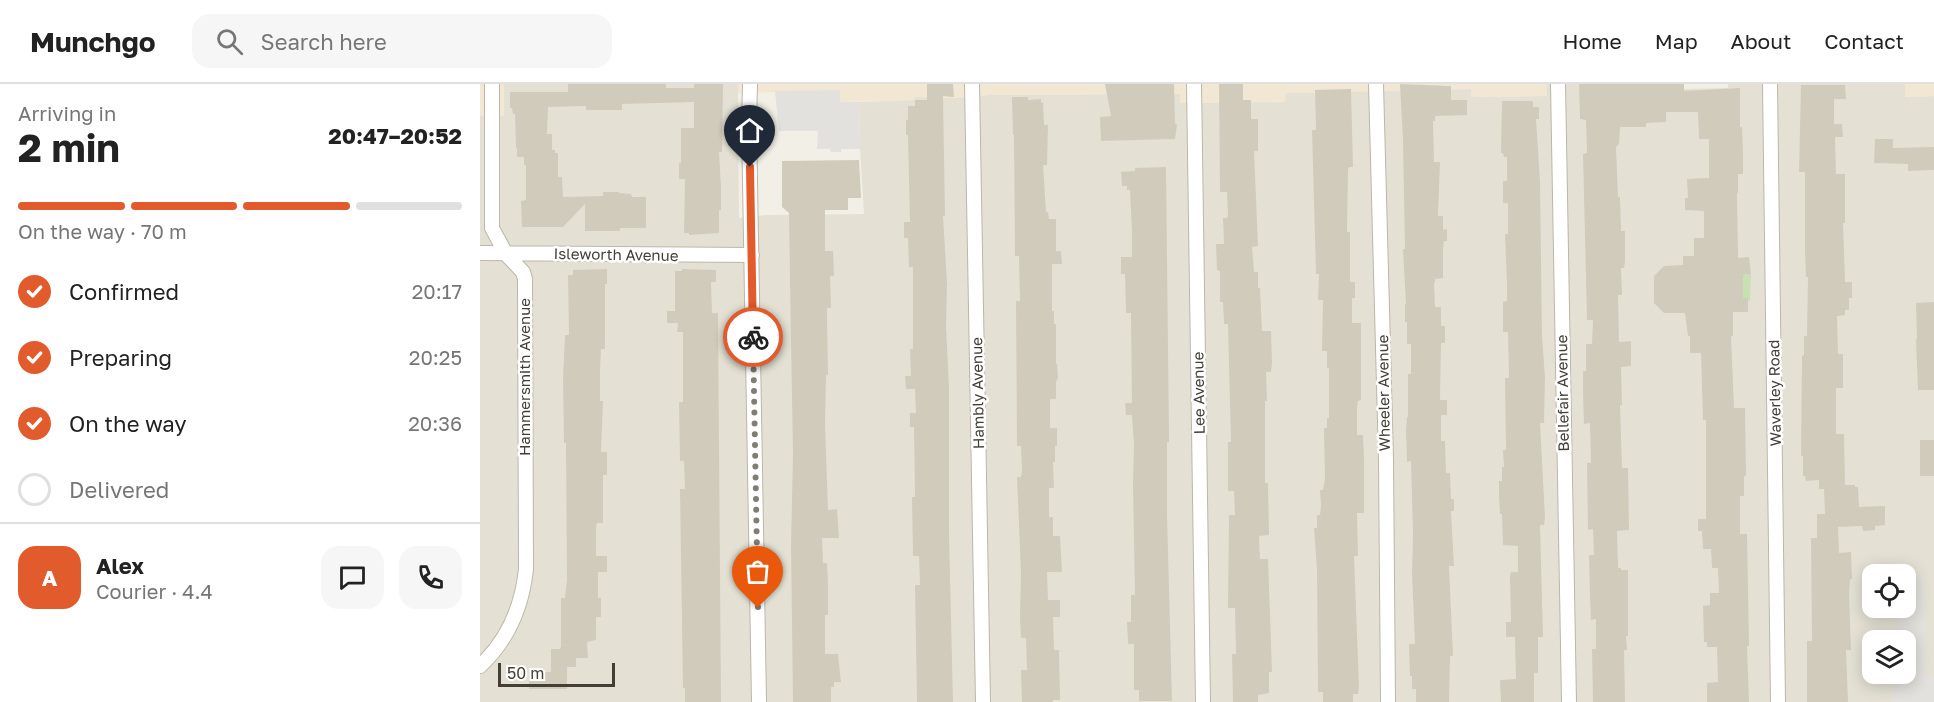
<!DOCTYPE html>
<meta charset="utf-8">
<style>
:root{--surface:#fff;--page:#f6f6f6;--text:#222;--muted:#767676;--line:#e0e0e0;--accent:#e25b2c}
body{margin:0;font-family:"Golos Text",sans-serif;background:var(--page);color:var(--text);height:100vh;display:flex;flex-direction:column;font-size:22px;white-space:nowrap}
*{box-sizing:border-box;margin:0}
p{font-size:20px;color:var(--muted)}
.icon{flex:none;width:33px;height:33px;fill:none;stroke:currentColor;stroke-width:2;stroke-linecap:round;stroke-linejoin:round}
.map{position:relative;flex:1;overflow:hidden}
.side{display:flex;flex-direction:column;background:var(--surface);width:480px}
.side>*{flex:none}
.buttons{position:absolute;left:1382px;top:480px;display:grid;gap:12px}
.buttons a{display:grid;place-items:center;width:54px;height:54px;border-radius:12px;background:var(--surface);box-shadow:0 3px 15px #0003;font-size:30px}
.scale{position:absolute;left:18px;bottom:15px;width:117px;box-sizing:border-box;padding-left:6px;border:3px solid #433f36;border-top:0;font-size:16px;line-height:21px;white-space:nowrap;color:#433f36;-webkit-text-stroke:4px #fff;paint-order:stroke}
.pin{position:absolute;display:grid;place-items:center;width:51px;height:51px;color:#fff;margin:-62px -26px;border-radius:50% 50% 50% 0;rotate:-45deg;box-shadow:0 0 6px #0007}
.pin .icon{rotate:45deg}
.courier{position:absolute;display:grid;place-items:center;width:60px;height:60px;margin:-30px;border:4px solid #e25b2c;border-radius:50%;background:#fff;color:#222;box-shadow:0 2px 8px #0007}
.overview em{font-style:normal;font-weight:700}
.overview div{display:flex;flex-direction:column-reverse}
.overview{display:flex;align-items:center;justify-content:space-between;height:102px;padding:0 18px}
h1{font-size:39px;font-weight:700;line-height:45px}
.bar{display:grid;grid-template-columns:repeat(4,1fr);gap:9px 6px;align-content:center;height:72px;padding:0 18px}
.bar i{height:8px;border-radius:4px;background:var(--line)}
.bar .active{background:var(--accent)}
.bar p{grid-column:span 4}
.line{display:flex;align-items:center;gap:15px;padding:0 18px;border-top:2px solid var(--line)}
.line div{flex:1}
.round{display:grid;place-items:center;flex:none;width:63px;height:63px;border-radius:18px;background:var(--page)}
ol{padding:0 18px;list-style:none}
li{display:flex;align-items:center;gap:18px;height:66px}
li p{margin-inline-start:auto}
li .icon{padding:6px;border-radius:50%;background:var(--accent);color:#fff;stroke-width:4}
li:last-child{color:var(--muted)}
li i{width:33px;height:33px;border:3px solid var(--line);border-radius:50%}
header{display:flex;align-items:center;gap:36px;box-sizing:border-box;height:84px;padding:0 30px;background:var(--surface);border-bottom:2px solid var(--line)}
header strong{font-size:28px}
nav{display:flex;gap:33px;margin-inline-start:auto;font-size:21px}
.search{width:420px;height:54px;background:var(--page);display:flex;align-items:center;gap:15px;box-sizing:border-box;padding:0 21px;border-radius:18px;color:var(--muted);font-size:22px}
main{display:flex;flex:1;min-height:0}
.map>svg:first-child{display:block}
.residential{fill:#e4e1d4;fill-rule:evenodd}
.commercial{fill:#f1e7d3}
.green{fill:#c7e1b3}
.parking{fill:#e2e1dd}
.building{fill:#d1cbbc}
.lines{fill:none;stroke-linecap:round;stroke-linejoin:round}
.minor-casing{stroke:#bbb7a9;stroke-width:16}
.minor{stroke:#fff;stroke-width:14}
.done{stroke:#807d74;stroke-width:6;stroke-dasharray:0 10.8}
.route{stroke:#e25b2c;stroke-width:8}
.labels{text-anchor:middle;stroke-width:5;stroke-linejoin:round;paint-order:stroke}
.street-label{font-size:15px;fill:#433f36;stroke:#fff}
</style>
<header>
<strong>Munchgo</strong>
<div class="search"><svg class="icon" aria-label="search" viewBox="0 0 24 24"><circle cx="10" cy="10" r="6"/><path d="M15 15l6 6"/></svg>Search here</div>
<nav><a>Home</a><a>Map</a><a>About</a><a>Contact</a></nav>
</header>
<main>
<section class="side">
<div class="overview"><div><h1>2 min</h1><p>Arriving in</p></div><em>20:47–20:52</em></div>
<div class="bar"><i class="active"></i><i class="active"></i><i class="active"></i><i></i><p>On the way · 70 m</p></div>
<ol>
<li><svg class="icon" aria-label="check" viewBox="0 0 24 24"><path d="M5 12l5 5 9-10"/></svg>Confirmed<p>20:17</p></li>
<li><svg class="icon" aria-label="check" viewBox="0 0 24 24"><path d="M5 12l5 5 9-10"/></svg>Preparing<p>20:25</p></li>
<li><svg class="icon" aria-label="check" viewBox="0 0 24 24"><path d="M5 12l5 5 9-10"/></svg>On the way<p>20:36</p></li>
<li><i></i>Delivered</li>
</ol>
<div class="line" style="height:108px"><b class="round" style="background:var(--accent);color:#fff">A</b><div><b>Alex</b><p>Courier · 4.4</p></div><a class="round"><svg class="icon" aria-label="chat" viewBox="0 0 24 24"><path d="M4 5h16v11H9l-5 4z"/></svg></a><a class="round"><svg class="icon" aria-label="phone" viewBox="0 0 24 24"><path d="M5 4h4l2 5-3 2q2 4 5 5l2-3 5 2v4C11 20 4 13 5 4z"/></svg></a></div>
</section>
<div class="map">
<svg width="1454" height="618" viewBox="0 0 1454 618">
<rect width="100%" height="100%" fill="#f1efe6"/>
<path class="residential" d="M24,0H258L259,134L287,131L384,130L380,65L379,18L434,16V13L476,14L509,11L701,10L700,19L805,18V9L992,5V13L1067,12L1066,0H1167L1168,38H1186V28L1204,5L1248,4V0H1425V13L1454,12V618H0V32H24ZM1392,490H1425V524H1392ZM1392,556H1425V590H1392Z"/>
<path class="commercial" d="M0,0H24V32H0Z
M258,0H1066L1067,12L991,13V5L806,9L805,18L700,19V10L509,11L476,14L435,13L434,16L360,18L359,6L258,9Z
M1425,0H1454V12L1425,13Z"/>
<path class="green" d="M1263,190H1271L1270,217L1263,214Z"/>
<path class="parking" d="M360,6V18H379L380,65H361V68H351L350,65H337L338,47H299L295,7Z
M1425,495L1443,496L1446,592L1454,593V618H1413L1415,590H1425V556H1417L1419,524H1425Z"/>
<path class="building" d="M88,0H186V4H214V0H243L242,68H239L241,103V126H239V149L209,151V149H204L205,95H199V79H201V44H214V18L142,20V26H106V22L68,23L67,50H72V66H75V69H78V93H82L83,113L123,112V108H139V109L151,110L152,113H166V144H140V147H105V120L83,143H42L41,117L46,116V81H44V73H37V64H36L35,30H33L32,24H30V8H88Z
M447,0H473L474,13L463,12L465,132H463L467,199L466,243L469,304V450L473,618H437L435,501H440L439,472H433L432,413H435L434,343H430V329H436L435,305H426L425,292H431L430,265H433V183H429L428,154H424V138H430L428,51H426V36H428V22H435V16H447Z
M625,0H694L695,39L697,41L695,55L621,57L620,33L631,32Z
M739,0H763V16H771V35H778V67H774L778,162L772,163L774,188H778V204H780L782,247H791L792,279L791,288H786L787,317H785V399H788L789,451L779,452L780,475H788L792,588H789V609L778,611V618H753L752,570H756L755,524H748L749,431H755L754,407H748V358H751L748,240H744L743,218H740V187L737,186L736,160H744L743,134H747L748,131L747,108H740Z
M920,0L971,2V16H987V31L955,32V37H953L954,78H960L958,132H963V146L967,145V157H964L963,163V194L955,195V199H954L955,223H961V242H965V259H961L960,316H967V331H961V357H965L966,389H970L971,415H974V427H971L974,482H969L973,572H970L969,618H936V605H932V592H930L929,560H935L932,489L933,450L931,377L927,378L926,347L927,333H928V290H931V260H927V238H925V220H926L923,165H925L923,56Z
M1099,0H1204V7L1260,4V43H1262L1263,70V90H1258V109H1257L1258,174L1269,173L1271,190H1263V214H1268V228H1253V252H1251L1254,324H1265L1266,392H1264V412H1260V450H1267L1269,562H1267L1269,618H1227V599L1238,598L1237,563H1227V558H1224L1223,522L1230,521V509H1239L1238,484H1232L1231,465H1223L1222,447H1218V435H1226V336H1223L1221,269H1210V252H1208L1205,229H1184L1174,219V192L1184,182L1203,181V172H1214V154H1224V127L1205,126V114H1208L1207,95L1229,94V55H1219L1218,28H1186V38L1166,39V43H1140L1139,60L1136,63L1138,113H1140L1141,147H1145V178L1144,184H1141L1142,211H1138L1139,258L1151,257V282L1141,283L1142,321H1140L1142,384H1148L1149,446L1137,447L1138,484H1141V486H1148V552H1146L1147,566H1144L1145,618H1113L1112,565H1116V535L1111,536L1110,513L1109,471H1114L1113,445L1108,446L1107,379H1111L1110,339L1104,340L1103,308V287H1106V260H1112L1113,236H1107L1103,70L1107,69L1106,36L1100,35Z
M1321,1H1365L1366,15H1354V40H1362L1363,53H1355L1356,90H1365V139H1363L1365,198H1372V214H1369V226H1365V231L1357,232L1358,270H1363V304H1356V350H1364L1365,401H1375V403H1378L1379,423L1405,422V441L1395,442V446L1383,447L1382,442L1358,443L1359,469L1371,468L1372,495H1370L1369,510L1371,566H1366L1368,618H1327V557H1332L1331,454H1337V430H1345L1344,405H1339V396L1326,397L1325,392H1323V372H1321L1322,272L1324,271V252H1327L1328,193H1326L1325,166V88H1319Z
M871,5L873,83H869L868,85L867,148H870V198H875V214H872V239H881V316L878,317L877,323V351H883L884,375V429H877L878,472H874L879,603L878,610H873V618H843V608H838L837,486L834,444H837V431H840L841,422L840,406H843L845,395L844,344H847V334H849V284H847V267H842L843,216H838L839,190H836L832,46H836L835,6Z
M532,13H548V16L561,15V19L563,18L564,41H568L567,81H563L566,128H568L569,135H576V167H581L582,180H572V227H574V240H576V280H577L578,294L576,298V315H570V344H577V362H575V378H573L574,404H569V433H573V452H580L582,488H567L568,516H580V533H573L574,566H579L580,616H573V618H542L541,586H547L546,554H541L540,534L541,488L537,393H541L542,387L541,362H537L536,217H540L539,172H535L534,51H533Z
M1022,17H1053V23H1059V35H1056L1060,98L1062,253L1065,293L1064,339H1060L1065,434L1064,441H1060L1063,553H1058V589H1054V618H1021L1020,596L1036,595L1035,553H1026V538H1031L1030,492L1031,488H1038V462L1023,461L1022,430H1020L1019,411V397H1022V383H1024L1023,366H1026L1025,294H1029L1028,248H1023V218L1027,217V200L1025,150H1028V119H1023V97H1027V73H1024L1023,69H1021Z
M1395,55H1413V64L1454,63V86L1428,87V80L1394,79Z
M379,76L381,114H368V126H345V167H353L354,192H350L351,224H347V233L348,291H346L345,340L348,426L357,425L359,454H342L343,479H347L348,500V531H345V570H358L361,598H354V603H351V618H313L311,461L313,370L311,258L309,129L302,123V77Z
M686,83L689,352V358H687V429L692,617H659V606H654V560H648L647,538H651V511H655L653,401L654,361L652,331H646L645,319H652L651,229H646L645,190H641V173H652V148L650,106H647V102H642L641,88L655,87V84Z
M127,185V200H125V265H121L120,288V317H123L121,368H127V391H123V439H117L116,443V472H127V488H118V514H121V533H116V556L107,558L108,574H96V583H87V605H49V588H71V565H80L81,562V514H85L87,496L86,359H84L83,295L85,251H89L88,191H93V186Z
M202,185L236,186V198H231L232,229H238L241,618H205V604H203L200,405H205L204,377H200L199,318H203V248H197L198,239H187V227H195V187H202Z
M1454,218V306H1438L1436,255H1437L1436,219Z
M1440,356H1454V392H1440Z"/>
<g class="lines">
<defs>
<path id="minor" d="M270,0L269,39L279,618
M492,0L503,618
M714,0L723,618
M896,0L906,376L908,618
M1078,0L1089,618
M1290,0L1298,618
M0,169L272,171
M0,582C28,556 42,523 46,485L45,195L43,188L26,170L12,144V0"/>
</defs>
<use href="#minor" class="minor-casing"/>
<use href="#minor" class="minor"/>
</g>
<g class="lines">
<path class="done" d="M273,253L278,524"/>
<path class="route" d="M270,83L273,253"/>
</g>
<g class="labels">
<g class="street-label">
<text transform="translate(136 171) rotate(1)" y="5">Isleworth Avenue</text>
<text transform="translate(45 293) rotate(-90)" y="5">Hammersmith Avenue</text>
<text transform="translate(498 309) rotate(-91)" y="5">Hambly Avenue</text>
<text transform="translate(719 309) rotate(-91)" y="5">Lee Avenue</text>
<text transform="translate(904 309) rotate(-91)" y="5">Wheeler Avenue</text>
<text transform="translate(1083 309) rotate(-91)" y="5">Bellefair Avenue</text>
<text transform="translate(1295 309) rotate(-91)" y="5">Waverley Road</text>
</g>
</g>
</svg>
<div class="buttons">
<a><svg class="icon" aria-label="locate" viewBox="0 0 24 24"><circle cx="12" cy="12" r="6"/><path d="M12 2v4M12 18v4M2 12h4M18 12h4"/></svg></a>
<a><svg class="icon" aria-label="layers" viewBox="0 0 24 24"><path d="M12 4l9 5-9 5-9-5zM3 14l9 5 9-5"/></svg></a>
</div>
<div class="scale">50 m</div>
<div class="pin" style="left:278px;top:524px;background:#ea580c"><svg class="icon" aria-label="bag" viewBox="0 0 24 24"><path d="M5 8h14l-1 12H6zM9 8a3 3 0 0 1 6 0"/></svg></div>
<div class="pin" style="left:270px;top:83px;background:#1f2937"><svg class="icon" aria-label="home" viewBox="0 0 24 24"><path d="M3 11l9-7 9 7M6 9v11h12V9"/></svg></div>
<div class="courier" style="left:273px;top:253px"><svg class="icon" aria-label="bike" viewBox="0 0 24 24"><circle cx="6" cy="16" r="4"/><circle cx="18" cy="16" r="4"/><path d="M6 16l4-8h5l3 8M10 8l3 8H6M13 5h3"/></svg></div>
</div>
</main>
